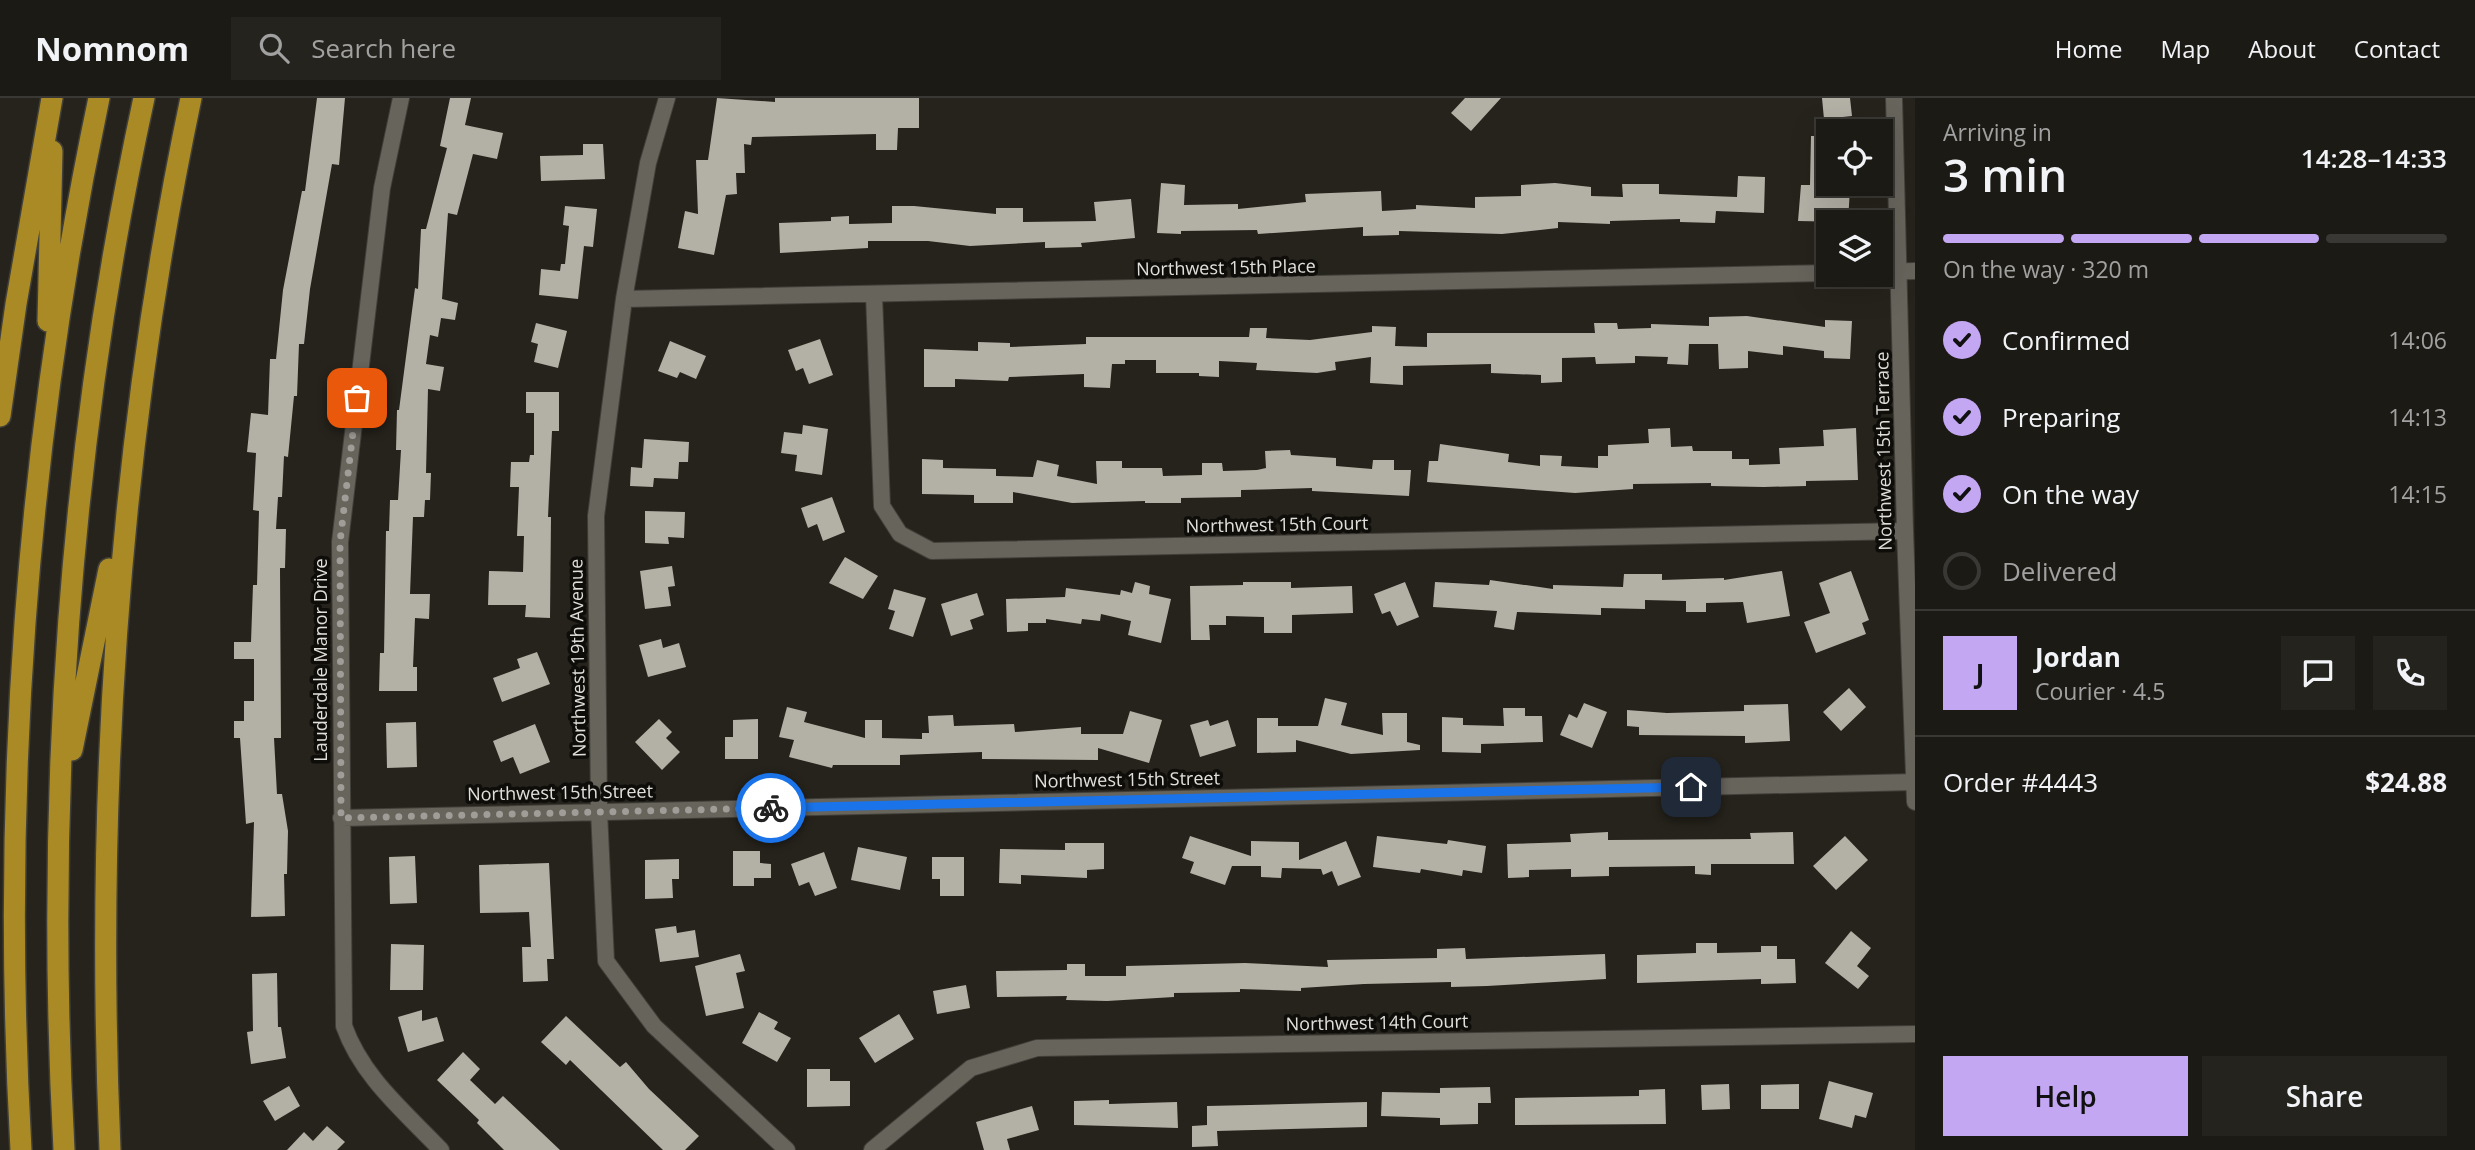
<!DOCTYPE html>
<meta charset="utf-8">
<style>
:root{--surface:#1c1a15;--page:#25231e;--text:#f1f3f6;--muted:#a0a1a0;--line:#3a3834;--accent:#c3a7f2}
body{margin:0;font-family:"Open Sans",sans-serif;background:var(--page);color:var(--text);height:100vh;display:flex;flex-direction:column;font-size:26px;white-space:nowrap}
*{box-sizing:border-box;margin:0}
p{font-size:23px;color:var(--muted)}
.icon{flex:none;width:38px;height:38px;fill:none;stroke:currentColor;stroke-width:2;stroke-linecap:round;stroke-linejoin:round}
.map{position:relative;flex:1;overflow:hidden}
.sheet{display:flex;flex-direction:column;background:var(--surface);width:560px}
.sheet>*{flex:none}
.controls{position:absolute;left:1816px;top:21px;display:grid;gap:14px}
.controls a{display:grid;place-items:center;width:77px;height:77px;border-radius:0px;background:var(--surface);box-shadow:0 7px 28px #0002,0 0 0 2px var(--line);font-size:35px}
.pin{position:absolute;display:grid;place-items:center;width:60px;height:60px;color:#fff;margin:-30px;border-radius:14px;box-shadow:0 4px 10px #0006}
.courier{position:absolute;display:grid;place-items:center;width:70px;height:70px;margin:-35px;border:5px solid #1a73e8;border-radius:50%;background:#fff;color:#222;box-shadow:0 2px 9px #0007}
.overview em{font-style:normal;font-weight:600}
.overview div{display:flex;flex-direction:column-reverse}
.overview{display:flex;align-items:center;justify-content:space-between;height:119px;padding:0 28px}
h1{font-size:46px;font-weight:600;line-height:52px}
.bar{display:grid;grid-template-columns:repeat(4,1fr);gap:10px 7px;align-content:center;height:84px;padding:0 28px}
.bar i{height:9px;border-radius:5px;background:var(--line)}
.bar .on{background:var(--accent)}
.bar p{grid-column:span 4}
.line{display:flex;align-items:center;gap:18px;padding:0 28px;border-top:2px solid var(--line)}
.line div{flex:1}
.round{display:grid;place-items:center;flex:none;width:74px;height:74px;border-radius:0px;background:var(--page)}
ol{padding:0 28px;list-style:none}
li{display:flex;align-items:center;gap:21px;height:77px}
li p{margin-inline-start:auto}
li .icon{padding:7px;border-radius:50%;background:var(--accent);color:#111;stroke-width:4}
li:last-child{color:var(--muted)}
li i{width:38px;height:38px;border:4px solid var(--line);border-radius:50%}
.button{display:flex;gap:14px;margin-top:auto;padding:14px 28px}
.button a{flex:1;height:80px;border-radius:0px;background:var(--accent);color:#111;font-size:28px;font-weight:600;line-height:80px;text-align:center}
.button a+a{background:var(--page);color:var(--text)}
header{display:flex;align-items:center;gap:42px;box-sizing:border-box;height:98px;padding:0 35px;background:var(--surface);border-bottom:2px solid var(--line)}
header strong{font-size:33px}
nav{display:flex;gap:38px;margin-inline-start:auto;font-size:24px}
.search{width:490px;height:63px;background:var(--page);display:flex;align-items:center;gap:18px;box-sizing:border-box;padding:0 24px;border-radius:0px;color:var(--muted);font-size:26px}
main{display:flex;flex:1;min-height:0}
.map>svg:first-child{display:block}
.building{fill:#b3b0a6}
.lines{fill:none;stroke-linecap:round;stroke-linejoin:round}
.street-casing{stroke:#413f39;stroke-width:18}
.highway-casing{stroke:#413f39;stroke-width:24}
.street{stroke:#67645c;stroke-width:16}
.highway{stroke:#aa8a25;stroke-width:21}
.done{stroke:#a09d98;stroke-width:7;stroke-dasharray:0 12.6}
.route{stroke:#1a73e8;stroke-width:9}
.labels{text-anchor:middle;stroke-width:7;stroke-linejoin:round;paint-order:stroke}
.street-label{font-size:18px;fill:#e1dfda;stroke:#0e0d09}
</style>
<header>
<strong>Nomnom</strong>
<div class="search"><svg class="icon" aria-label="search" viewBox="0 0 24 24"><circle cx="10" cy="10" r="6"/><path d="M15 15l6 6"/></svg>Search here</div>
<nav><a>Home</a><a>Map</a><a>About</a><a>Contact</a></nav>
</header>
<main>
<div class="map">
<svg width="1915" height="1052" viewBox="0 0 1915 1052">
<rect width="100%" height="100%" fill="#26231c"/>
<path class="building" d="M317,0H345L339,67L332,66L310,191L304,246H299L297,298H294L288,359L284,358L282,399H278L276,431H286L285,470H280L281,640H274L277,696H282L288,733L287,776H284L285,818L251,819L254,724L246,726L240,640H234V623H244V603H254V561H234V544H251L253,487H257L259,413L253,412L256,355L247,354L251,315L268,317L270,261H276L283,192L302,93H305Z
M450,0H471L465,27L503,35L497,61L473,56L457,117L448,115L442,201L458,205L455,222L441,220L438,239L430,237L426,266L444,269L440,293L428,291L426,375H431L430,402H425L424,419H413L410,496H430L429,521L415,520L413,569H417V593H379L380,555H384L386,433H389L390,402H398L401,352H396L397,312H399L415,190L418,191L421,131H426L447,50L440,48Z
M717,0L775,4V0H919V30H898L897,52H876V36L752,39L751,47L744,46L745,75H736L737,96L726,97L714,157L678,150L685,113L698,116L696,62H708Z
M1465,0H1501L1471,33L1451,15Z
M1822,0H1850L1852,18L1824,21Z
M1811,38H1829V89L1850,90L1848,124L1798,123L1801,87H1810Z
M583,46H603L605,81L541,83L540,58L583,57Z
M1738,78L1765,79L1764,115L1716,113L1715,125L1680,124V121L1610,123V126L1558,124V130L1502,136L1399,133V137L1363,138V129L1258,136L1257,132L1181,133V136L1157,135L1161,85L1185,87L1184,107L1238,106V111L1306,104L1305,96L1381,93L1382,113L1416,111V107L1475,110V99L1521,98V87L1555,85L1591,89V98L1623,99L1622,86H1659V96L1737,99Z
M1131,101L1135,140L1081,145L1082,149L1045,150V144L970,148L928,143H868V150L780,155L779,125L831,123V119L849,118V126L892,125V108H914L996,116V110H1023V124L1096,123L1094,104Z
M565,108L597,111L593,149L584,148L578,201L539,197L541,171L560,173L561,166H565L569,128L563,127Z
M1747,218L1825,229V222L1852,223L1850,261L1824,260V253L1783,248V257L1748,253V270L1719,271L1718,246H1689L1688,267L1667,266L1668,259L1635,258V265L1596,266L1595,259L1562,260V284L1541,285V277L1491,275V266L1403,268V287L1370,285L1371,259L1335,264L1336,272L1317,275L1256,272L1257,265L1219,263V279L1199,278V275H1156V262H1125V266H1112L1110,290L1084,289V276L1009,279L1008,283L955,281V289H924V251L978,253V244L1010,245V249L1086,246V239H1249L1250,230H1267L1266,240L1310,242L1372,234V228L1396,229L1395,248L1427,249V235H1595L1594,225H1617L1618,231L1651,230V226L1709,228V219Z
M536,225L567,233L558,270L534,264L538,246L531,244Z
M820,241L833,277L809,286L803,270L796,273L788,252Z
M670,243L706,258L696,281L680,274L677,280L658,273Z
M526,294H559V333H552L548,419H551L550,520L525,519L526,507H488L489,473L523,474L524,438H517L519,389H510L511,364H529L530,357H534V315H526Z
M803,327L828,331L822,377L795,373L797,357L781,355L784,334L802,336Z
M1670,330L1671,349L1692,348L1693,353H1732V361H1749V367L1780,366L1779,350L1824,348L1823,332L1856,330L1858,382L1806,383V388L1764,389L1711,388V385L1633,386V391L1575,395L1427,384L1429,363H1438L1440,346L1509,356L1508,364L1540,368V357L1562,358L1561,368L1598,370V358H1608V347L1649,345L1648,331Z
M644,341L689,344L688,364H679L678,381L654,380L653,389L630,388L631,369L642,370Z
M1290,352L1291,357L1336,360V368L1372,371L1373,362H1394V372H1411L1409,398L1312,393V390L1241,392V399L1181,400V405H1145V403L1072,405L1013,394V405H974V397L922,396V361L943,362V370L996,371V378L1033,379L1037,362L1059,367L1057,378L1097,386L1096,363H1122V370H1162L1163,378L1202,377V365H1222L1223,373L1257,372L1266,370L1265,353Z
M832,399L845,434L823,443L817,426L808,430L801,410Z
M645,413L685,414L684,440L668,439L669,446L645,445Z
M845,459L878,478L863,501L829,485Z
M672,468L675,488L668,489L671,508L645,511L640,473Z
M1782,473L1790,518L1747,525L1743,504L1706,505V514H1686V503L1645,502V511L1601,510V517L1517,514L1514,532L1494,529L1497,513L1433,509L1435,484L1489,487L1490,482L1553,491V487L1623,489L1624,476H1662V482L1724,480V482Z
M1851,473L1869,522L1862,525L1866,536L1816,555L1804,524L1830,515L1819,485Z
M1135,484L1150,488L1149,496L1171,501L1161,545L1128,537L1131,523L1101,516L1100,523L1082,521L1081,526L1046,521V525H1028V533L1007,534L1006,501L1065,499L1066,490L1120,497L1121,492L1132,495Z
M1243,484H1291V490L1352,488L1353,515L1292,517V535H1264V519L1226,518V527H1209L1210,542H1191L1190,488L1243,487Z
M1405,484L1419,519L1397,528L1390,513L1382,516L1374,496Z
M894,491L926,500L913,539L889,531L895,513L888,511Z
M977,495L984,517L970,522L973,531L951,538L941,506Z
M661,541L663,550L679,545L686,569L648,579L639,547Z
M537,554L550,586L502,604L493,580L520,570L517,561Z
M1849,590L1866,609L1841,633L1823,614Z
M1325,600L1347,605L1341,627L1383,637L1382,615H1407V644L1420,647V652L1351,656L1296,642V654L1257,655V620H1278V628H1318Z
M1584,605L1607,614L1592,650L1560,637L1569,616L1577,620Z
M1788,606L1790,643L1745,645V638L1639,637V629L1627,628V612L1667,615L1744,613V607Z
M787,609L807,614L804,624L865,640V622H882V640L922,641V635H929L928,618L953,617L954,628L1014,626L1015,634L1081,629V636H1123L1130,613L1162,622L1149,665L1098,650V662L982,661V654L900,657V667H833L832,670L789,659L794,642L779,639Z
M1503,610H1525V618H1542L1543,644L1481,646V655L1442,654V619L1463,620V627L1504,628Z
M659,621L672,634L666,640L680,654L662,672L635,644Z
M758,621V661H725V639H733V622Z
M1208,622L1210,628L1228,622L1236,648L1200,659L1190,627Z
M416,624L417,669L387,670L386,625Z
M535,626L550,664L520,676L513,659L501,664L493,643Z
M1608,734V742L1751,741L1750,735L1793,734L1794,766H1711V777L1695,776V768L1609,769V778L1571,779V771L1529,772V779L1508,780L1507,746L1571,744L1570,736Z
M1190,738L1251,758V743L1299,744V762L1346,743L1361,779L1338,788L1332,773L1323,777L1321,771L1282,770L1281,780L1261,779V768H1232L1225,787L1190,775L1194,764L1182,760Z
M1377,738L1447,746L1448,742L1486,748L1482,775L1463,772L1462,778L1421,771L1420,775L1373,769Z
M1845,738L1868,762L1836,792L1813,768Z
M1065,745H1104V771L1087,772V780L1021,777V786L999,785L1000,751L1065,752Z
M858,749L907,759L900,792L851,782Z
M733,753H760V765L771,766V780H754V788H733Z
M824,754L837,790L815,798L809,784L799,788L791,766Z
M415,758L417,805L390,806L389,759Z
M932,759H964V798H940V781H932Z
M679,761V781H672L673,800L645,801V762Z
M549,765L554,861H547L548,883L523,884L522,849H531L529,814L480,815L479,767Z
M676,828L677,835L695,832L699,859L660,864L655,831Z
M1851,833L1871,850L1857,868L1869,878L1858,891L1825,865Z
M1696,845H1717V855L1761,854V848H1777V861H1795L1796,885L1761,886V881L1637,885V857L1696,855Z
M391,846L424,847L423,892H390Z
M1465,850L1466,861L1605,856L1606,881L1487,888L1451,889V884L1364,886L1301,890V893L1240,891V894L1174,895V899L1107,903L1066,902L1067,898L997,899L996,873L1067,872V866H1085V878H1126V868L1245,865L1328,869L1327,862L1437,860V851Z
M740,856L745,873L736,875L744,910L706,918L695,868Z
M277,875L278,929H281L286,960L251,966L247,934L253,933L252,876Z
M966,887L970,910L937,916L933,893Z
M422,912V923L437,919L444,943L408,954L398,919Z
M759,914L778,924L774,931L791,940L777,964L742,945Z
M899,916L914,941L875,965L859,940Z
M566,918L620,969L626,964L649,991L699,1038L685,1052H663L570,962L566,967L541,944Z
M463,954L480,971L470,982L495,1006L503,998L560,1052H504L477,1025L479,1022L437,982Z
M807,971H830V983H850V1008L807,1009Z
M1829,983L1873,995L1866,1020L1855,1017L1852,1030L1819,1021Z
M1729,986L1730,1011L1702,1012L1701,987Z
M1799,986V1011H1761V987Z
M289,988L300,1008L275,1023L263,1003Z
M1490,989L1491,1005H1478V1026L1440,1027V1020L1381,1018L1382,994L1440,995V990Z
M1665,991L1666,1026L1515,1027V1000L1639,998V992Z
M1109,1002V1006L1177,1004L1178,1030L1074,1027V1003Z
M1367,1004V1029L1217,1033L1218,1048L1192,1049V1028L1207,1027V1008Z
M1032,1008L1039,1032L1007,1041L1010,1052H984L976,1024Z
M327,1028L345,1044L337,1052H287L304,1034L313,1043Z"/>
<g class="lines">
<defs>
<path id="street" d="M401,0L382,90L340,444L344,928C362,979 405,1014 441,1052
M667,0L648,65L624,201L596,418L599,713L606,863L654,928L787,1052
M1894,0L1905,433L1915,704
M1881,174L1915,173
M874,197L882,408L900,436L932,453L1905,433
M624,201L1829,175
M341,720L1915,684
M872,1052L971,970L1037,950L1915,936"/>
<path id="highway" d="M48,223L52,53
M0,318L16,206L52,0
M72,652L109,471
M21,1052C1,701 26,344 99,0
M64,1052C45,701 69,344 144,0
M110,1052C95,699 118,346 191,0"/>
</defs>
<use href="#street" class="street-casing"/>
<use href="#highway" class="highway-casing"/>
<use href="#street" class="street"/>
<use href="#highway" class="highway"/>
</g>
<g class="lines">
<path class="done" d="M357,300L340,444L341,720L771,710"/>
<path class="route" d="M771,710L1691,689"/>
</g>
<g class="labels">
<g class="street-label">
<text transform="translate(1226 170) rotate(-1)" y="6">Northwest 15th Place</text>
<text transform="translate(1884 353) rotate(-91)" y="6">Northwest 15th Terrace</text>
<text transform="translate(1277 427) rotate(-1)" y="6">Northwest 15th Court</text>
<text transform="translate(578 560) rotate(-91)" y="6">Northwest 19th Avenue</text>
<text transform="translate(321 562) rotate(-90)" y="6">Lauderdale Manor Drive</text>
<text transform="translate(1127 682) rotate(-1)" y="6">Northwest 15th Street</text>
<text transform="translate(560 695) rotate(-1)" y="6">Northwest 15th Street</text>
<text transform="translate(1377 925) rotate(-1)" y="6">Northwest 14th Court</text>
</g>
</g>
</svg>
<div class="controls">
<a><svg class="icon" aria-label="locate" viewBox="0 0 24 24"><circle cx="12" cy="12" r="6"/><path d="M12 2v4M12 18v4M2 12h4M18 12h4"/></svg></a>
<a><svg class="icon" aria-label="layers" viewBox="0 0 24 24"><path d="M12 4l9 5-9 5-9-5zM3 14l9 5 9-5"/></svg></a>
</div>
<div class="pin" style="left:357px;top:300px;background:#ea580c"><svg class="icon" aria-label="bag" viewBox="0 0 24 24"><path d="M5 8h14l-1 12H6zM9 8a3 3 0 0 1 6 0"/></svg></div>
<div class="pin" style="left:1691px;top:689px;background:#1f2937"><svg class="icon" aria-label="home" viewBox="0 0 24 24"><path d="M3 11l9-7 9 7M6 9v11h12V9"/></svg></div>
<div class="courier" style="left:771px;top:710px"><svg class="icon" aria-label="bike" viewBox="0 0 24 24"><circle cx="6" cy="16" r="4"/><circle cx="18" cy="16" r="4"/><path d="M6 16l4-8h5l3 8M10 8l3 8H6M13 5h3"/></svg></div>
</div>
<section class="sheet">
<div class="overview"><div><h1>3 min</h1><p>Arriving in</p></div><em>14:28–14:33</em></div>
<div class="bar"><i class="on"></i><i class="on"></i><i class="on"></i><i></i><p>On the way · 320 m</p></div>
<ol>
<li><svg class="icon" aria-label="check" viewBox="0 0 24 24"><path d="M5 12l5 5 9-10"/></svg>Confirmed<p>14:06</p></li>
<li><svg class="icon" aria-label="check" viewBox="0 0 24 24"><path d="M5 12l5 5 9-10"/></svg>Preparing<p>14:13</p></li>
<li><svg class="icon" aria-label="check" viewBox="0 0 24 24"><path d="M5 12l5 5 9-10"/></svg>On the way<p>14:15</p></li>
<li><i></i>Delivered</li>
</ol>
<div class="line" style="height:126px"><b class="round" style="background:var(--accent);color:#111">J</b><div><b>Jordan</b><p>Courier · 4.5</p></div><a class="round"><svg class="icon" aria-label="chat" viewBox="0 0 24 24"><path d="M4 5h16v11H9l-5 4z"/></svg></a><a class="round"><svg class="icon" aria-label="phone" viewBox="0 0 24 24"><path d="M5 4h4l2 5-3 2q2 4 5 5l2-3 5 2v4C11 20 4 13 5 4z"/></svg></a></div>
<div class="line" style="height:91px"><div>Order #4443</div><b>$24.88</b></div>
<div class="button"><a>Help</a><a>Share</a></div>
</section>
</main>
